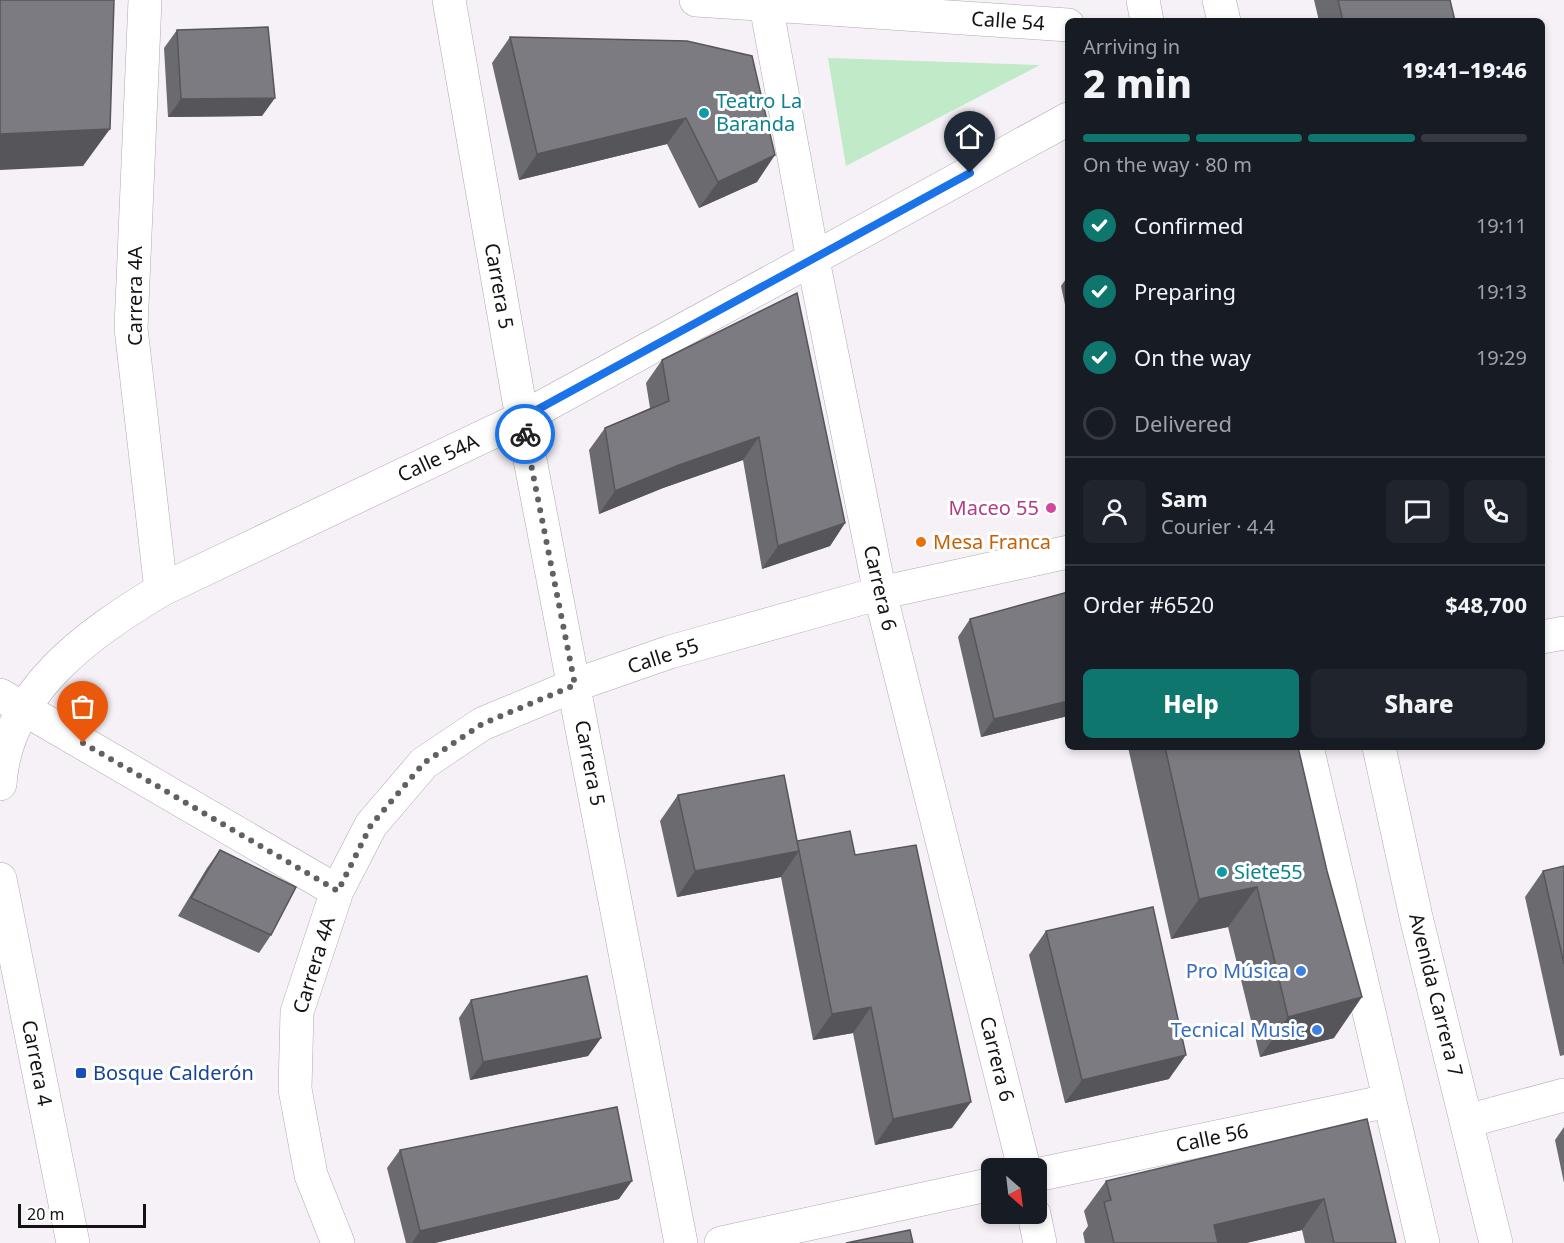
<!DOCTYPE html>
<meta charset="utf-8">
<style>
:root{--surface:#171b24;--page:#20242c;--text:#f1f3f6;--muted:#9ea1a6;--line:#363941;--accent:#0f766e}
body{margin:0;font-family:"Noto Sans",sans-serif;background:var(--page);color:var(--text);height:100vh;display:flex;flex-direction:column;font-size:22px;white-space:nowrap}
*{box-sizing:border-box;margin:0}
p{font-size:20px;color:var(--muted)}
.icon{flex:none;width:33px;height:33px;fill:none;stroke:currentColor;stroke-width:2;stroke-linecap:round;stroke-linejoin:round}
.map{position:relative;flex:1;overflow:hidden}
.details{position:absolute;left:1065px;top:18px;width:480px;height:732px;display:flex;flex-direction:column;background:var(--surface);border-radius:9px;box-shadow:0 3px 9px #0003}
.details>*{flex:none}
.needle{width:39px;rotate:152deg}
.controls{position:absolute;left:981px;top:1158px;display:grid;gap:12px}
.controls a{display:grid;place-items:center;width:66px;height:66px;border-radius:9px;background:var(--surface);box-shadow:0 3px 9px #0003;font-size:30px}
.scale{position:absolute;left:18px;bottom:15px;width:128px;box-sizing:border-box;padding-left:6px;border:3px solid #141214;border-top:0;font-size:16px;line-height:21px;white-space:nowrap;color:#141214;-webkit-text-stroke:4px #fff;paint-order:stroke}
.pin{position:absolute;display:grid;place-items:center;width:51px;height:51px;color:#fff;margin:-62px -26px;border-radius:50% 50% 50% 0;rotate:-45deg;box-shadow:0 0 6px #0007}
.pin .icon{rotate:45deg}
.courier{position:absolute;display:grid;place-items:center;width:60px;height:60px;margin:-30px;border:4px solid #1a73e8;border-radius:50%;background:#fff;color:#222;box-shadow:0 2px 8px #0007}
.overview em{font-style:normal;font-weight:800}
.overview div{display:flex;flex-direction:column-reverse}
.overview{display:flex;align-items:center;justify-content:space-between;height:102px;padding:0 18px}
h1{font-size:39px;font-weight:800;line-height:45px}
.bar{display:grid;grid-template-columns:repeat(4,1fr);gap:9px 6px;align-content:center;height:72px;padding:0 18px}
.bar i{height:8px;border-radius:4px;background:var(--line)}
.bar .current{background:var(--accent)}
.bar p{grid-column:span 4}
.line{display:flex;align-items:center;gap:15px;padding:0 18px;border-top:2px solid var(--line)}
.line div{flex:1}
.round{display:grid;place-items:center;flex:none;width:63px;height:63px;border-radius:9px;background:var(--page)}
ol{padding:0 18px;list-style:none}
li{display:flex;align-items:center;gap:18px;height:66px}
li p{margin-inline-start:auto}
li .icon{padding:6px;border-radius:50%;background:var(--accent);color:#fff;stroke-width:4}
li:last-child{color:var(--muted)}
li i{width:33px;height:33px;border:3px solid var(--line);border-radius:50%}
.primary-button{display:flex;gap:12px;margin-top:auto;padding:12px 18px}
.primary-button a{flex:1;height:69px;border-radius:9px;background:var(--accent);color:#fff;font-size:24px;font-weight:800;line-height:69px;text-align:center}
.primary-button a+a{background:var(--page);color:var(--text)}
.map>svg:first-child{display:block}
.green{fill:#c0eac8}
.lines{fill:none;stroke-linecap:round;stroke-linejoin:round}
.street-casing{stroke:#afaaaf;stroke-width:34}
.secondary-casing{stroke:#afaaaf;stroke-width:34}
.primary-casing{stroke:#afaaaf;stroke-width:34}
.street{stroke:#fff;stroke-width:33}
.secondary{stroke:#fff;stroke-width:33}
.primary{stroke:#fff;stroke-width:33}
.wall{fill:#6a6a6f}
.shaded-wall{fill:#56565a}
.building{fill:#7b7b81;stroke:#56565a;stroke-width:1.5}
.done{stroke:#636063;stroke-width:6;stroke-dasharray:0 10.8}
.route{stroke:#1a73e8;stroke-width:8}
.culture-dot{fill:#0f9aa8;stroke:#fff;stroke-width:2}
.hotel-dot{fill:#d1479c;stroke:#fff;stroke-width:2}
.food-dot{fill:#e8710a;stroke:#fff;stroke-width:2}
.shop-dot{fill:#3f7fe0;stroke:#fff;stroke-width:2}
.transit-dot{fill:#1a4fb4;stroke:#fff;stroke-width:2}
.labels{text-anchor:middle;stroke-width:6;stroke-linejoin:round;paint-order:stroke}
.street-label{font-size:20px;fill:#141214;stroke:#fff}
.culture-label{font-size:20px;fill:#0d838f;stroke:#fff;text-anchor:start}
.hotel-label{font-size:20px;fill:#b23c85;stroke:#fff;text-anchor:end}
.food-label{font-size:20px;fill:#c56008;stroke:#fff;text-anchor:start}
.shop-label{font-size:20px;fill:#366cbe;stroke:#fff;text-anchor:end}
.transit-label{font-size:20px;fill:#164399;stroke:#fff;text-anchor:start}
</style>
<div class="map">
<svg width="1564" height="1243" viewBox="0 0 1564 1243">
<rect width="100%" height="100%" fill="#f6f1f6"/>
<path class="green" d="M828,58L1040,65L846,166Z"/>
<g class="lines">
<defs>
<path id="street" d="M145,0L131,328L161,590
M449,0L522,418L681,1243
M696,0L1068,25
M765,0L813,260L880,593L1024,1168
M1542,637L1564,633
M0,695L337,891
M0,784C6,691 88,634 161,590L522,418L1068,119
M1467,1121L1564,1095
M1036,1175L1388,1101
M1034,1214L1040,1243
M338,1243L311,1175L295,1089L297,1012L337,891L371,825L424,763L482,724L575,685L670,652L880,593L1068,552
M721,1243L992,1184"/>
<path id="secondary" d="M0,879L73,1243"/>
<path id="primary" d="M1143,0L1147,21
M1219,0L1224,21
M1307,747L1423,1243
M1379,747L1416,917L1496,1243"/>
</defs>
<use href="#street" class="street-casing"/>
<use href="#secondary" class="secondary-casing"/>
<use href="#primary" class="primary-casing"/>
<use href="#street" class="street"/>
<use href="#secondary" class="secondary"/>
<use href="#primary" class="primary"/>
</g>
<path class="wall" d="M1314,0H1450L1455,21H1319Z
M177,30L262,116L168,117L164,48Z
M510,37L687,41L757,182L699,208L667,144L519,180L492,63Z
M1068,276V318L1061,286Z
M797,293L845,523L830,546L762,569L743,460L663,488L599,514L589,450L605,428L650,408L646,383L662,360Z
M1068,592V716L981,737L958,637L970,619Z
M1128,747H1298L1334,1038L1260,1057L1228,927L1171,939Z
M678,795L797,841L855,855L952,1128L875,1145L853,1033L813,1040L781,877L677,897L660,821Z
M220,850L271,935L259,953L178,916L207,868Z
M1564,866V1055L1560,1056L1525,897L1543,871Z
M1046,931L1169,1079L1065,1103L1029,955Z
M471,1000L601,1038L588,1056L470,1080L459,1018Z
M1367,1119L1396,1243H1305L1302,1230L1246,1243H1085L1083,1233L1088,1226L1084,1211L1106,1181Z
M1564,1127V1183L1555,1140Z
M400,1150L619,1199L435,1243H406L387,1168Z"/>
<path class="shaded-wall" d="M275,98L262,116L168,117L181,99Z
M686,118L667,144L519,180L537,154Z
M110,129L83,166L0,170V134Z
M775,155L757,182L699,208L718,182Z
M759,437L743,460L663,488L599,514L615,491L679,465Z
M845,523L830,546L762,569L778,546Z
M1068,701V716L981,737L994,719Z
M799,851L781,877L677,897L695,871Z
M1257,887L1228,927L1171,939L1199,899Z
M1362,997L1334,1038L1260,1057L1288,1017Z
M871,1007L853,1033L813,1040L832,1014Z
M601,1038L588,1056L470,1080L483,1062Z
M1186,1055L1169,1079L1065,1103L1082,1080Z
M971,1102L952,1128L875,1145L893,1119Z
M632,1181L619,1199L435,1243H412L420,1231Z
M1324,1199L1302,1230L1246,1243H1202L1214,1225Z"/>
<path class="building" d="M0,0H114L110,129L0,134Z
M1338,0H1450L1455,21H1343Z
M268,27L275,98L181,99L177,30Z
M510,37L687,41L752,56L775,155L718,182L686,118L537,154Z
M797,293L845,523L778,546L759,437L679,465L615,491L605,428L669,401L662,360Z
M1068,592V701L994,719L970,619Z
M1165,747H1298L1327,871L1362,997L1288,1017L1257,887L1199,899Z
M784,775L799,851L695,871L678,795Z
M850,831L855,855L916,845L971,1102L893,1119L871,1007L832,1014L797,841Z
M220,850L296,887L271,935L191,898Z
M1564,866V964L1543,871Z
M1153,907L1186,1055L1082,1080L1046,931Z
M587,976L601,1038L483,1062L471,1000Z
M617,1107L632,1181L420,1231L400,1150Z
M1367,1119L1396,1243H1334L1324,1199L1214,1225L1218,1243H1114L1104,1202L1111,1200L1106,1181Z
M910,1230L913,1243H846Z"/>
<g class="lines">
<path class="done" d="M83,743L338,891L371,825L424,763L482,724L575,685L525,434"/>
<path class="route" d="M525,434L522,418L970,173"/>
</g>
<g class="culture-dot">
<circle cx="704" cy="113" r="6"/>
<circle cx="1222" cy="872" r="6"/>
</g>
<circle class="hotel-dot" cx="1051" cy="508" r="6"/>
<circle class="food-dot" cx="921" cy="542" r="6"/>
<g class="shop-dot">
<circle cx="1301" cy="971" r="6"/>
<circle cx="1317" cy="1030" r="6"/>
</g>
<rect class="transit-dot" x="75" y="1067" width="12" height="12" rx="3"/>
<g class="labels">
<g class="street-label">
<text transform="translate(1008 21) rotate(4)" y="7">Calle 54</text>
<text transform="translate(499 286) rotate(80)" y="7">Carrera 5</text>
<text transform="translate(135 296) rotate(-90)" y="7">Carrera 4A</text>
<text transform="translate(438 458) rotate(-25)" y="7">Calle 54A</text>
<text transform="translate(880 588) rotate(77)" y="7">Carrera 6</text>
<text transform="translate(663 656) rotate(-18)" y="7">Calle 55</text>
<text transform="translate(590 763) rotate(79)" y="7">Carrera 5</text>
<text transform="translate(314 965) rotate(-73)" y="7">Carrera 4A</text>
<text transform="translate(1436 995) rotate(76)" y="7">Avenida Carrera 7</text>
<text transform="translate(997 1059) rotate(76)" y="7">Carrera 6</text>
<text transform="translate(37 1063) rotate(79)" y="7">Carrera 4</text>
<text transform="translate(1212 1138) rotate(-12)" y="7">Calle 56</text>
</g>
<g class="culture-label">
<text x="716" y="108">Teatro La<tspan x="716" dy="23">Baranda</tspan></text>
<text x="1234" y="879">Siete55</text>
</g>
<g class="hotel-label">
<text x="1039" y="515">Maceo 55</text>
</g>
<g class="food-label">
<text x="933" y="549">Mesa Franca</text>
</g>
<g class="shop-label">
<text x="1289" y="978">Pro Música</text>
<text x="1305" y="1037">Tecnical Music</text>
</g>
<g class="transit-label">
<text x="93" y="1080">Bosque Calderón</text>
</g>
</g>
</svg>
<div class="controls">
<a><svg class="needle" viewBox="-14 -14 28 28"><path d="M0-13l5 13h-10z" fill="#e53935"/><path d="M0 13l5-13h-10z" fill="#9ea1a6"/></svg></a>
</div>
<div class="scale">20 m</div>
<div class="pin" style="left:83px;top:743px;background:#ea580c"><svg class="icon" aria-label="bag" viewBox="0 0 24 24"><path d="M5 8h14l-1 12H6zM9 8a3 3 0 0 1 6 0"/></svg></div>
<div class="pin" style="left:970px;top:173px;background:#1f2937"><svg class="icon" aria-label="home" viewBox="0 0 24 24"><path d="M3 11l9-7 9 7M6 9v11h12V9"/></svg></div>
<div class="courier" style="left:525px;top:434px"><svg class="icon" aria-label="bike" viewBox="0 0 24 24"><circle cx="6" cy="16" r="4"/><circle cx="18" cy="16" r="4"/><path d="M6 16l4-8h5l3 8M10 8l3 8H6M13 5h3"/></svg></div>
<section class="details">
<div class="overview"><div><h1>2 min</h1><p>Arriving in</p></div><em>19:41–19:46</em></div>
<div class="bar"><i class="current"></i><i class="current"></i><i class="current"></i><i></i><p>On the way · 80 m</p></div>
<ol>
<li><svg class="icon" aria-label="check" viewBox="0 0 24 24"><path d="M5 12l5 5 9-10"/></svg>Confirmed<p>19:11</p></li>
<li><svg class="icon" aria-label="check" viewBox="0 0 24 24"><path d="M5 12l5 5 9-10"/></svg>Preparing<p>19:13</p></li>
<li><svg class="icon" aria-label="check" viewBox="0 0 24 24"><path d="M5 12l5 5 9-10"/></svg>On the way<p>19:29</p></li>
<li><i></i>Delivered</li>
</ol>
<div class="line" style="height:108px"><a class="round"><svg class="icon" aria-label="person" viewBox="0 0 24 24"><circle cx="12" cy="8" r="4"/><path d="M4 21q1-7 8-7t8 7"/></svg></a><div><b>Sam</b><p>Courier · 4.4</p></div><a class="round"><svg class="icon" aria-label="chat" viewBox="0 0 24 24"><path d="M4 5h16v11H9l-5 4z"/></svg></a><a class="round"><svg class="icon" aria-label="phone" viewBox="0 0 24 24"><path d="M5 4h4l2 5-3 2q2 4 5 5l2-3 5 2v4C11 20 4 13 5 4z"/></svg></a></div>
<div class="line" style="height:78px"><div>Order #6520</div><b>$48,700</b></div>
<div class="primary-button"><a>Help</a><a>Share</a></div>
</section>
</div>
